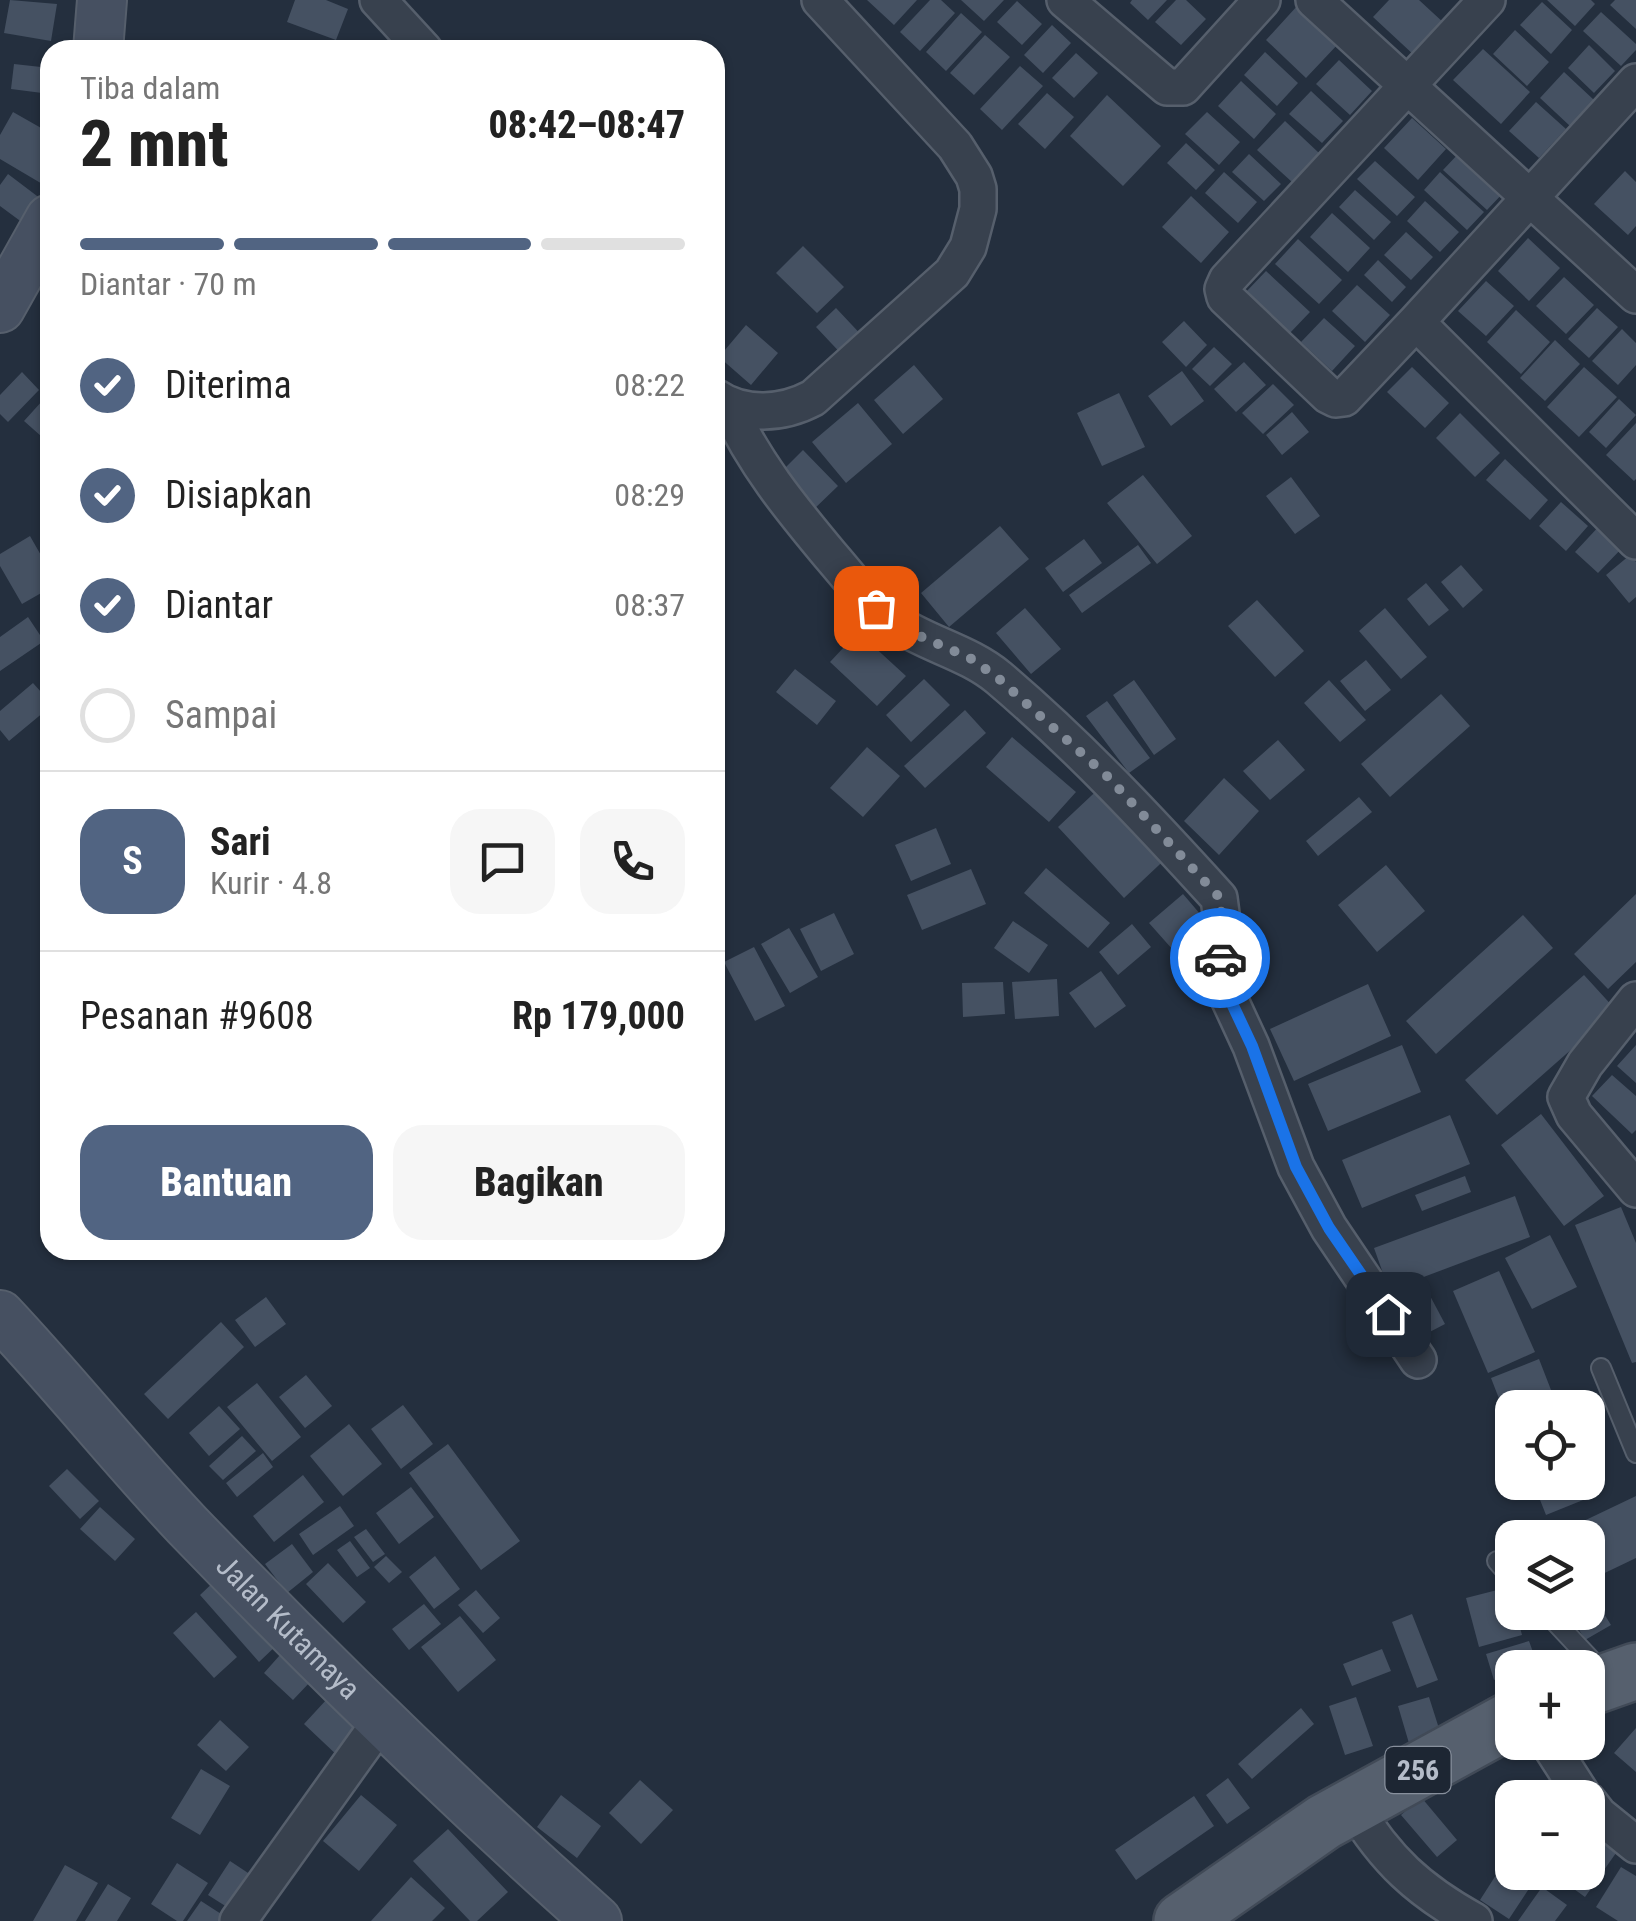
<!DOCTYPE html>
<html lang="id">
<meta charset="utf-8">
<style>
:root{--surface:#fff;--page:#f6f6f6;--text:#222;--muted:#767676;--line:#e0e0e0;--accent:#516482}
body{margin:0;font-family:"Roboto Condensed",sans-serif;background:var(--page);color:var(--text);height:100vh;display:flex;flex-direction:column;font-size:38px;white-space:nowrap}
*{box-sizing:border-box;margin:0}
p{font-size:32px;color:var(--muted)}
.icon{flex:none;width:55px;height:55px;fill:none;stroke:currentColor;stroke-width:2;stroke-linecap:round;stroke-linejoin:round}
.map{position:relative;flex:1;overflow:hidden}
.side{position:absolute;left:40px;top:40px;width:685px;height:1220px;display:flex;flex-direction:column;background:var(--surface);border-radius:30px;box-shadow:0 2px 8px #0004}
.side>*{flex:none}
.tools{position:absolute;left:1495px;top:1390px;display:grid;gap:20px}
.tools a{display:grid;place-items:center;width:110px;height:110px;border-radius:20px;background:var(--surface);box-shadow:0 2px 8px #0004;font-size:50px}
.pin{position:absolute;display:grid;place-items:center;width:85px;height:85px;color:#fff;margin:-42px;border-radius:20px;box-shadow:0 5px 15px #0006}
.courier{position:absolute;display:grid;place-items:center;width:100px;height:100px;margin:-50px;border:8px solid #1a73e8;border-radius:50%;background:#fff;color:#222;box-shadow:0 2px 12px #0007}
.overview em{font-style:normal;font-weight:800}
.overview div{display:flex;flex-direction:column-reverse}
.overview{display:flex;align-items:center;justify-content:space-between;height:170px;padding:0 40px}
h1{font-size:65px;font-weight:800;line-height:75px}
.bar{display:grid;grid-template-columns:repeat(4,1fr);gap:15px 10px;align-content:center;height:120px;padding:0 40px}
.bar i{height:12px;border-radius:8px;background:var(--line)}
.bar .selected{background:var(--accent)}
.bar p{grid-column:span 4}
.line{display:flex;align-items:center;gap:25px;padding:0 40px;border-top:2px solid var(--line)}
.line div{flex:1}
.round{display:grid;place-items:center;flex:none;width:105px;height:105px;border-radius:30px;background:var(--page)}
ol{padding:0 40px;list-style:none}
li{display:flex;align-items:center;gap:30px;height:110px}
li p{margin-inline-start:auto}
li .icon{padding:10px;border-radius:50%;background:var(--accent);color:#fff;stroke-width:4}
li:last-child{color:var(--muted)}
li i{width:55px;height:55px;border:5px solid var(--line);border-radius:50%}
.cta{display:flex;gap:20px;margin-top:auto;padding:20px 40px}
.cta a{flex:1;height:115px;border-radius:30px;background:var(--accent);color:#fff;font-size:40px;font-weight:800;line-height:115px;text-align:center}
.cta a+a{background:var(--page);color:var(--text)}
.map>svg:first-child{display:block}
.building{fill:#455162}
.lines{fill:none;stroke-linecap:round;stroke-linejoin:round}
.service-casing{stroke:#565f6c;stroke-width:22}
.minor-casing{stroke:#565f6c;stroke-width:40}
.secondary-casing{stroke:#565f6c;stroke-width:52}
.primary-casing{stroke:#414a57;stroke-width:60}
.service{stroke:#38414e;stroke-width:18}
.minor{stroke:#38414e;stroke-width:35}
.secondary{stroke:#465061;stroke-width:48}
.primary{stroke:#56606e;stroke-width:55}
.done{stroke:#828b98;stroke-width:10;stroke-dasharray:0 18}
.route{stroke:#1a73e8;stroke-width:12}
.labels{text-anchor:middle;stroke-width:8;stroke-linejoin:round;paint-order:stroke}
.shield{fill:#1d2633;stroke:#878f9c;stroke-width:2.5}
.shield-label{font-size:28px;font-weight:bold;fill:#b4bcc9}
.street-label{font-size:30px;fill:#b4bcc9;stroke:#1d2633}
</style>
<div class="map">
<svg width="1636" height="1921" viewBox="0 0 1636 1921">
<rect width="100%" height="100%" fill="#242f3e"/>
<path class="building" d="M10,0L57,4L51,41L4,33Z
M295,0H326L348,9L336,40L287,22Z
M867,0H917L894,25Z
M930,0H941L955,13L920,51L900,32Z
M961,0H1004L984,21Z
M1132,0H1167L1148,20L1130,3Z
M1176,0H1186L1206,19L1181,45L1155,22Z
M1389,0H1419L1445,24L1415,56L1373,17Z
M1547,0H1591L1595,4L1575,26Z
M1615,0H1636V29L1610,5Z
M1017,1L1042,24L1022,45L997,22Z
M1542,2L1572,30L1551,54L1520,25Z
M1298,5L1339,43L1306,78L1266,40Z
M1601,12L1636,44V50L1621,66L1583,31Z
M961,13L982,32L946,71L926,52Z
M1052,25L1071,43L1043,73L1024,55Z
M1515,30L1549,62L1527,86L1493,54Z
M985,35L1010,57L974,95L950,73Z
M1589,45L1615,71L1594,93L1568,68Z
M1483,49L1530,92L1501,124L1453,80Z
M1265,52L1298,83L1277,106L1244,75Z
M1076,53L1098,73L1074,98L1052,78Z
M1339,60L1372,91L1350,115L1316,84Z
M14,64L50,68V94L11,89Z
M1020,66L1043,86L1002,130L980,109Z
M1564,72L1594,100L1570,126L1540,98Z
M1241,81L1276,114L1254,139L1218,106Z
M1311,91L1343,121L1322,143L1289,114Z
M1047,93L1074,117L1045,149L1018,124Z
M1107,95L1161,146L1123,186L1070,136Z
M1536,102L1566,129L1539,158L1509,131Z
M13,112L50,133V174L44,185L0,159V135Z
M1207,112L1240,142L1219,165L1185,134Z
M1412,118L1446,149L1418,180L1384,148Z
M1285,121L1319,153L1292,182L1257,150Z
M1186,143L1215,170L1196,190L1167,163Z
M1460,152L1504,192L1487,210L1443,170Z
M1249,154L1281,184L1264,201L1232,172Z
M1375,161L1415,197L1397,216L1357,179Z
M1625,171L1636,182V226L1628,235L1594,204Z
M1224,172L1257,202L1238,223L1205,193Z
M1440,172L1484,212L1467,230L1424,190Z
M8,174L41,199L23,223L0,206V185Z
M1355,190L1391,222L1374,240L1339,207Z
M1191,196L1229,232L1201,263L1162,227Z
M1425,201L1459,232L1440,252L1407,221Z
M1332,213L1370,248L1348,272L1310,237Z
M1406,232L1433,257L1411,280L1384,255Z
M1528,238L1560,268L1529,301L1498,271Z
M1298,239L1342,280L1319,304L1275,264Z
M803,246L844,287L817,313L776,273Z
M1378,260L1406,287L1392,302L1364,275Z
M1266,271L1310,312L1289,334L1245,293Z
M1564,277L1594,305L1566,334L1536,306Z
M1486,281L1514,306L1486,336L1458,311Z
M1357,285L1390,315L1365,342L1332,311Z
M836,308L867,341L847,360L816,327Z
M1597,308L1618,327L1589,358L1568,339Z
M1516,310L1550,342L1521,374L1487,342Z
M1324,318L1355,346L1332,371L1301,342Z
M1184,321L1207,345L1186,367L1162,342Z
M746,325L778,353L751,385L719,357Z
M1622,329L1636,343V365L1618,385L1592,361Z
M1555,340L1580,364L1545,401L1520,378Z
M1214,347L1232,364L1210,386L1192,369Z
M1244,362L1266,385L1236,412L1214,389Z
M914,365L943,399L903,434L874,400Z
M1412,367L1449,403L1425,428L1387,392Z
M1584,367L1617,397L1579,437L1547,407Z
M1182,371L1204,401L1171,426L1148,396Z
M22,372L39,390L8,422L0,414V395Z
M1273,384L1294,405L1263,434L1242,413Z
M1119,393L1145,447L1102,466L1077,413Z
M1619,399L1636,415L1606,448L1589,432Z
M43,400L50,405V444L24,421Z
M858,403L892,444L846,483L812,442Z
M1292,412L1309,432L1282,455L1266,435Z
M1460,413L1500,453L1475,477L1436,438Z
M1636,423V479L1634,481L1606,455Z
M803,450L838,486L811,512L777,476Z
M1505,459L1548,500L1530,520L1486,480Z
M1143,475L1192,536L1157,564L1107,503Z
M1291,477L1320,516L1295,534L1266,496Z
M1561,502L1588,526L1566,551L1539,526Z
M1602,523L1625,545L1598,573L1575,552Z
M1000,526L1029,559L949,627L921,593Z
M30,536L50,571V588L22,604L0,566V554Z
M1084,539L1102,563L1063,592L1045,568Z
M1138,545L1151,563L1082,613L1069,595Z
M1630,555L1636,562V597L1629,603L1606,575Z
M1461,565L1483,590L1463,608L1441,582Z
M1426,583L1449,610L1429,626L1407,599Z
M1257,600L1304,651L1275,677L1228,626Z
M1025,608L1061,649L1031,674L996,633Z
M1385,608L1427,657L1401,679L1359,631Z
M28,617L44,641L0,671V637Z
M858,632L906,676L877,706L830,662Z
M1366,660L1391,690L1365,711L1340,681Z
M795,669L836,701L817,725L776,692Z
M924,679L950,705L911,742L886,715Z
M1134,680L1176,739L1154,755L1113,695Z
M1329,680L1366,720L1340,742L1304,703Z
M33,683L50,702V707L9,741L0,730V711Z
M1441,694L1470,726L1390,797L1361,764Z
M1107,701L1150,758L1129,773L1086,716Z
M965,710L986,733L925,788L904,766Z
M1012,737L1076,792L1049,822L986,767Z
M1278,740L1305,770L1270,800L1243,771Z
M867,747L900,776L863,817L830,788Z
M1224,778L1259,811L1219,855L1184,821Z
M1108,780L1175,850L1124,898L1058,827Z
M1359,797L1372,812L1318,856L1306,841Z
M936,828L951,864L911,881L895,845Z
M1386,865L1425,911L1377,952L1338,905Z
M1046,868L1110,923L1088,948L1024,893Z
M971,869L986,904L922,930L907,895Z
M1183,894L1207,922L1173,950L1149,923Z
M1636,894V962L1608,989L1574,954Z
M834,913L854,954L821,971L800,929Z
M1523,915L1553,948L1436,1054L1406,1021Z
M1013,921L1048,945L1029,973L994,948Z
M1132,924L1151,947L1118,975L1099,952Z
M789,928L818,977L790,993L761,944Z
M754,947L785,1006L755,1021L724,962Z
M1101,971L1126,1006L1095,1028L1069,993Z
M1584,975L1616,1010L1497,1115L1465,1080Z
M1057,979L1059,1016L1015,1019L1012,982Z
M1003,982L1005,1014L963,1017L962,983Z
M1368,984L1391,1036L1294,1081L1270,1029Z
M1402,1045L1421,1092L1328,1131L1308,1084Z
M1636,1045V1083L1617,1066Z
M1612,1075L1636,1096V1130L1632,1134L1592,1096Z
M1541,1114L1604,1196L1564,1226L1501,1145Z
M1450,1115L1470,1164L1362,1208L1342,1160Z
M1465,1176L1471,1192L1422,1211L1415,1195Z
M1515,1196L1530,1237L1389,1290L1374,1248Z
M1621,1207L1636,1243V1362L1632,1363L1575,1225Z
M1550,1235L1577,1287L1532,1309L1505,1258Z
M1499,1271L1535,1352L1488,1373L1453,1291Z
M1428,1292L1445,1324L1422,1336L1404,1304Z
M266,1297L286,1324L255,1347L235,1320Z
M221,1322L244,1347L168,1419L144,1394Z
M1539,1359L1558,1408H1512V1432L1491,1378Z
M306,1375L332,1406L305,1428L279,1397Z
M257,1383L301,1437L272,1461L227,1407Z
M403,1405L433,1444L401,1469L371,1429Z
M219,1406L240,1429L209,1456L189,1433Z
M349,1424L382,1464L343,1496L310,1456Z
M242,1436L256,1451L223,1480L209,1466Z
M448,1444L520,1541L481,1570L409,1473Z
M263,1453L273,1467L237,1497L226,1483Z
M67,1469L99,1501L80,1519L49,1486Z
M303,1475L324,1502L274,1542L253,1516Z
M1533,1482H1588L1593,1496L1546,1515Z
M411,1487L434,1517L399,1544L376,1513Z
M1636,1496V1558L1588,1581V1538H1548Z
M340,1506L354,1526L313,1555L299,1534Z
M100,1507L135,1539L115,1561L80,1529Z
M366,1529L385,1554L373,1562L354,1537Z
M350,1541L370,1568L357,1577L337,1550Z
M292,1544L313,1572L287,1593L265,1564Z
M386,1556L402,1572L389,1583L374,1567Z
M435,1556L460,1589L434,1609L409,1577Z
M328,1563L366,1602L343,1623L306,1584Z
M219,1577L279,1643L259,1662L200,1595Z
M1509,1587L1512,1612H1516L1522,1635L1479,1647L1466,1598Z
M476,1590L500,1618L483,1633L458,1605Z
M1590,1591L1611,1625L1585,1640L1569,1612H1588Z
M424,1604L441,1624L409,1650L392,1629Z
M196,1612L237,1657L214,1678L173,1633Z
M1412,1614L1438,1680L1417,1688L1392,1622Z
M460,1616L496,1660L458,1692L421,1647Z
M1529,1641L1538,1666L1512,1668V1674L1494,1680L1486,1654Z
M1382,1649L1391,1671L1352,1686L1343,1664Z
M280,1655L311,1681L293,1700L264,1673Z
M1356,1697L1373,1746L1345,1755L1329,1706Z
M1429,1697L1443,1741L1411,1750L1398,1706Z
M327,1699L363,1733L340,1758L304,1724Z
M1301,1708L1314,1724L1252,1779L1238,1764Z
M220,1720L249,1747L226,1771L197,1745Z
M1636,1728V1772L1614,1753Z
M201,1769L230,1786L200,1835L171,1818Z
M1228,1778L1250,1808L1227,1824L1206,1795Z
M640,1780L673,1810L641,1844L609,1813Z
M361,1795L397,1825L359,1871L323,1841Z
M561,1795L601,1826L577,1858L537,1827Z
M1194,1796L1214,1826L1136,1880L1115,1850Z
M1421,1797L1457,1840L1437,1857L1401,1815Z
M448,1829L508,1892L477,1921H470L413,1861Z
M1588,1832L1616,1853L1585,1897L1556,1876L1559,1872H1588Z
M1512,1850V1872H1540L1509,1919L1480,1900Z
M230,1861L260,1881L238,1914L208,1895Z
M177,1863L208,1883L183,1921H177L151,1904Z
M65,1865L98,1883L76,1921H33Z
M1621,1867L1636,1876V1921H1618L1596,1907Z
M411,1877L445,1908L432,1921H371Z
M108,1884L131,1898L117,1921H85Z
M1542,1887L1567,1905L1555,1921H1518Z
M201,1901L232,1921H187Z"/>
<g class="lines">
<defs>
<path id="service" d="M1601,1368L1636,1453
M1497,1561L1512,1578
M1546,1612L1604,1674"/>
<path id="minor" d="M378,0L424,50
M1065,0L1167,87H1183L1262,0
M1314,0L1636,295
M1636,82L1416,322L1636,541
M1416,322L1344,398L1336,399L1328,395L1225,297L1223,289L1227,280L1487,0
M715,397C744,417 783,414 813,398L952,273L968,247L978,209V189L974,176L955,146L820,0
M728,406C754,463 790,507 830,555C850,578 868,603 893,621C926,644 968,652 999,678C1079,746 1149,821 1219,898L1222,921L1220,979L1251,1046L1296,1167L1329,1228L1418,1360
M1636,1000L1585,1064L1566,1097L1574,1115L1636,1189
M1548,1742L1584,1798
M1588,1801L1599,1815L1636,1845
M1353,1806C1386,1860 1418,1890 1474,1921
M238,1921L381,1721"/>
<g id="secondary">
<path d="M98,50L102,0"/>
<path d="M0,308L50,219"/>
<path id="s1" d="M0,1315C64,1383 123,1457 187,1525C319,1662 455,1794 597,1921"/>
</g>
<path id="primary" d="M1588,1688L1636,1671
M1182,1921L1324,1822L1512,1719"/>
</defs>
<use href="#service" class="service-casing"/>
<use href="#minor" class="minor-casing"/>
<use href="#secondary" class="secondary-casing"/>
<use href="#primary" class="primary-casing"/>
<use href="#service" class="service"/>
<use href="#minor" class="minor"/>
<use href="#secondary" class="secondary"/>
<use href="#primary" class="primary"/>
</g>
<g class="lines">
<path class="done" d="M876,608L915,634L970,658L998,678L1108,777L1220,898L1222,921L1220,958"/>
<path class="route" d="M1220,958V978L1252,1046L1296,1167L1329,1228L1388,1314"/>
</g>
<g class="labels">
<rect class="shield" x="1385.5" y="1747" width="65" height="46" rx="8"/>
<g class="shield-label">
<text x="1418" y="1780">256</text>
</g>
<g class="street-label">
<text dy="10" stroke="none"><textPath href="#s1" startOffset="425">Jalan Kutamaya</textPath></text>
</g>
</g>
</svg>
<div class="tools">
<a><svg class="icon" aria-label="locate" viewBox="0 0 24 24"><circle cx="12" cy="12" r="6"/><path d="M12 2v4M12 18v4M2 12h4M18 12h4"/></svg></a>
<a><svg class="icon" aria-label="layers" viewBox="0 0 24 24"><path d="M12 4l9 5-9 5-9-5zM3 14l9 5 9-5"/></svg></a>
<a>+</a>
<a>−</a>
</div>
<div class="pin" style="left:876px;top:608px;background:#ea580c"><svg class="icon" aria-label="bag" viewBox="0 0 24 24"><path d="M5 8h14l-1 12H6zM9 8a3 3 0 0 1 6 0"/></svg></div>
<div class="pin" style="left:1388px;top:1314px;background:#1f2937"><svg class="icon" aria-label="home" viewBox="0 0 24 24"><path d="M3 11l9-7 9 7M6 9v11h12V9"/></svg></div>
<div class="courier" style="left:1220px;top:958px"><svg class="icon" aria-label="car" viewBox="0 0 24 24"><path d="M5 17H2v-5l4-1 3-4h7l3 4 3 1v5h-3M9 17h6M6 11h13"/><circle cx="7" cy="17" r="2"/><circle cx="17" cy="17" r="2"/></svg></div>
<section class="side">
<div class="overview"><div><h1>2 mnt</h1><p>Tiba dalam</p></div><em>08:42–08:47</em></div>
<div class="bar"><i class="selected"></i><i class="selected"></i><i class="selected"></i><i></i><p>Diantar · 70 m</p></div>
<ol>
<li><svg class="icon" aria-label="check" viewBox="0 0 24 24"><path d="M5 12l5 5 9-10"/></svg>Diterima<p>08:22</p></li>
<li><svg class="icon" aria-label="check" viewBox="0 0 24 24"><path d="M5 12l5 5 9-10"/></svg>Disiapkan<p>08:29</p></li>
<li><svg class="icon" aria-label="check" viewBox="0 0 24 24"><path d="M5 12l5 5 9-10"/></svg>Diantar<p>08:37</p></li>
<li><i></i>Sampai</li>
</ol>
<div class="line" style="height:180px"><b class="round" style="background:var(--accent);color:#fff">S</b><div><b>Sari</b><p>Kurir · 4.8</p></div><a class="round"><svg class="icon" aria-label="chat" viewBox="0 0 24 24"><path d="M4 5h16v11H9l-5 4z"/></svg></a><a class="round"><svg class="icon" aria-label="phone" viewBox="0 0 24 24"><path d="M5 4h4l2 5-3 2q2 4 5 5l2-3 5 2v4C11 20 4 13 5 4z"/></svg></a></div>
<div class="line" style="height:130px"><div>Pesanan #9608</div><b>Rp 179,000</b></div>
<div class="cta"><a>Bantuan</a><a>Bagikan</a></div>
</section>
</div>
